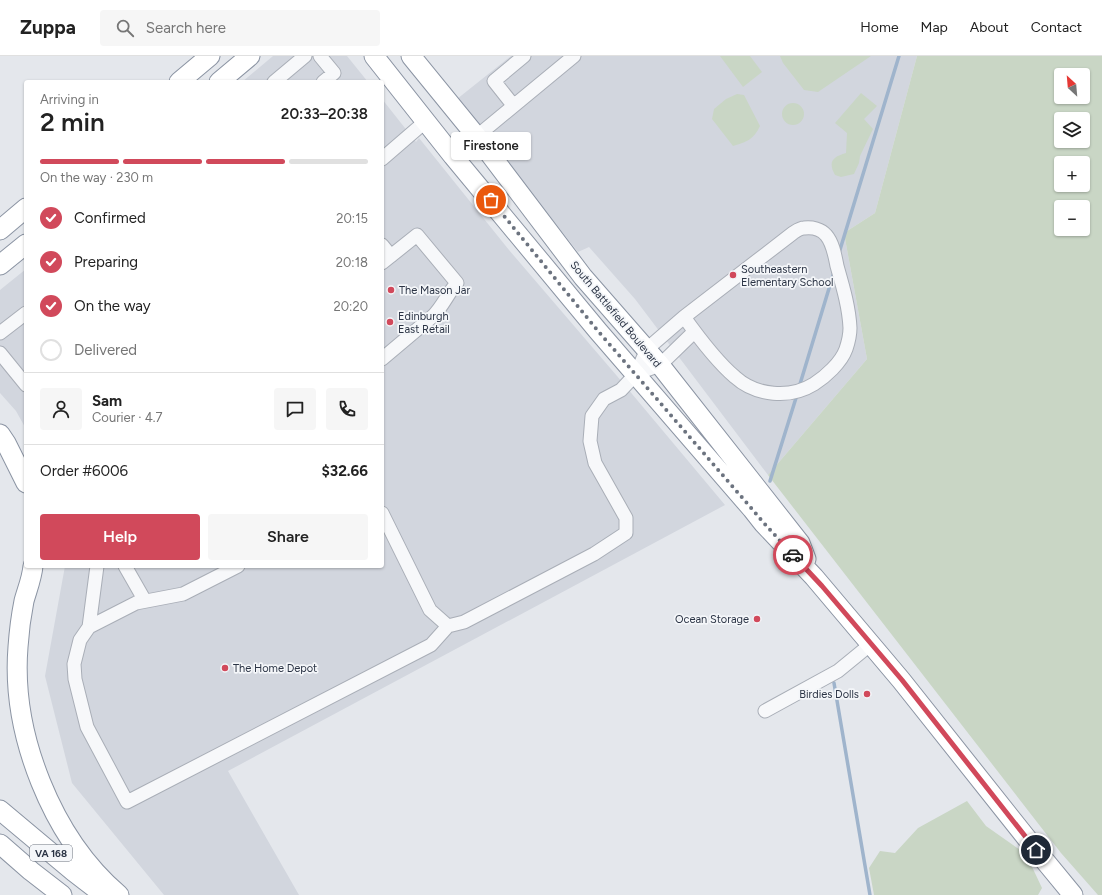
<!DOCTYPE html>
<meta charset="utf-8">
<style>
:root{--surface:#fff;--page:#f6f6f6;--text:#222;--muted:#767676;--line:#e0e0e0;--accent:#d1495b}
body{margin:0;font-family:Figtree,sans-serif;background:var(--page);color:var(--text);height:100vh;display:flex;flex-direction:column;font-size:15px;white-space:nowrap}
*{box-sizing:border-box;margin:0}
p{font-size:13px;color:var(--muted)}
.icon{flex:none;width:22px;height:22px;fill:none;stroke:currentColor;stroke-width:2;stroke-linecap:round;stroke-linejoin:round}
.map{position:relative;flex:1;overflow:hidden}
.details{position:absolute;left:24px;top:24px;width:360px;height:488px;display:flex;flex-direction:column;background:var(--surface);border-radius:4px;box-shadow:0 1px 3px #0004}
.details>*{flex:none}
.needle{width:26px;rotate:334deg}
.tools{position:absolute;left:1054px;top:12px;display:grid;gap:8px}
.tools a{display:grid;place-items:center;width:36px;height:36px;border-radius:4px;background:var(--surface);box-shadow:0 1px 3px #0004;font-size:20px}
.pin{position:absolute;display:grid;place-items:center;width:34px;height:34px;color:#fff;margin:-17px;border:2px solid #fff;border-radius:50%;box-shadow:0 1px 4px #0007}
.courier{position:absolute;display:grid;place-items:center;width:40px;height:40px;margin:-20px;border:3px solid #d1495b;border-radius:50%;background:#fff;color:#222;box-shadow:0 1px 5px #0007}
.bubble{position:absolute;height:28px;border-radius:4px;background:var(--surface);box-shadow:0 1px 3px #0004;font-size:13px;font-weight:600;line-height:28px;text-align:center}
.headline em{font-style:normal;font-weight:600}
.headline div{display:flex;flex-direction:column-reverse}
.headline{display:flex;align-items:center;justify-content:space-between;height:68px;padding:0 16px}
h1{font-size:26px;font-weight:600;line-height:30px}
.bar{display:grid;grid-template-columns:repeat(4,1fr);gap:6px 4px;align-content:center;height:48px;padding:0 16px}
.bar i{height:5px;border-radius:3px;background:var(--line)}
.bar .on{background:var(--accent)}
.bar p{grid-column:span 4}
.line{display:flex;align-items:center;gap:10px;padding:0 16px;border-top:1px solid var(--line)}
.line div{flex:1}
.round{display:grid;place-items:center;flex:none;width:42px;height:42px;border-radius:4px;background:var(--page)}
ol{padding:0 16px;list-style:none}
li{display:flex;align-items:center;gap:12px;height:44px}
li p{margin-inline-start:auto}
li .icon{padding:4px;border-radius:50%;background:var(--accent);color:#fff;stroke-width:4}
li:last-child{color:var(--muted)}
li i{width:22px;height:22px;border:2px solid var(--line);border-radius:50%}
.action{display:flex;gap:8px;margin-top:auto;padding:8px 16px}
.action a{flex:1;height:46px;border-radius:4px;background:var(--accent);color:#fff;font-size:16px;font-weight:600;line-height:46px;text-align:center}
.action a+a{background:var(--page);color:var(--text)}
header{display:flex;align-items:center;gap:24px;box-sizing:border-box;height:56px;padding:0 20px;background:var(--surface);border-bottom:1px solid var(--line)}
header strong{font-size:19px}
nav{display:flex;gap:22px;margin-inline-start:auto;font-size:14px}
.search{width:280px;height:36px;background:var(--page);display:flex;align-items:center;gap:10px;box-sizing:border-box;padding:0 14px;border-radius:4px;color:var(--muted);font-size:15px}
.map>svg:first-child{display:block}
.built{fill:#d2d6de}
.green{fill:#c9d6c5;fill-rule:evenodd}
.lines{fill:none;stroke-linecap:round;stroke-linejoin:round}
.stream{stroke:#9fb4cc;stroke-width:3.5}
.minor-casing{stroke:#a9aeb7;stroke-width:15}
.highway-casing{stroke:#8b94a3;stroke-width:21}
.minor{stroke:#f7f8fa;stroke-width:13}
.highway{stroke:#fff;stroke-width:19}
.done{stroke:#6c737f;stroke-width:4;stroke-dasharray:0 7.2}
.route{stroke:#d1495b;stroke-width:5}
.poi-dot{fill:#d1495b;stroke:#f4f6f9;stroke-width:1.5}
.labels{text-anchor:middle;stroke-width:3.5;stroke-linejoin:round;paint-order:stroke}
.shield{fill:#f4f6f9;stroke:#676e7b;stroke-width:1}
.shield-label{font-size:10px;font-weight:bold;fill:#2b3445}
.poi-label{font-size:11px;fill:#2b3445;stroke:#f4f6f9;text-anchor:start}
.street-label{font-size:11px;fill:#2b3445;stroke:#f4f6f9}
</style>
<header>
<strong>Zuppa</strong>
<div class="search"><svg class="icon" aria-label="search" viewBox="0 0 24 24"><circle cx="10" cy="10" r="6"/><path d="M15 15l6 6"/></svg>Search here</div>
<nav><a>Home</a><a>Map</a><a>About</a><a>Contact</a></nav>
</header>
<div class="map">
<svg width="1102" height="839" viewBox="0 0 1102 839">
<rect width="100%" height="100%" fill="#e4e7ec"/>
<path class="built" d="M273,0H347L368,26H242Z
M511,0H917L875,157L844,177L867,303L768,419L635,243L589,191L578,196L457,43Z
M382,43L416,86L419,82L509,194L617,320L725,449L228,715L299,839H164L72,727L45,620L65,510H382Z
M26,213V373L16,355L0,337V234Z"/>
<path class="green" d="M720,0H750L762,16L743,31Z
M780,0H871L818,36L804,34L783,7Z
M917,0H1102V839H1098L1061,797L768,419L867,303L844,177L875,157ZM1061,19H1083V41H1061ZM1061,63H1083V85H1061ZM1061,107H1083V129H1061ZM1061,151H1083V173H1061Z
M861,37L877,50L864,63L873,73L860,100L859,107L854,118L841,121L835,119C828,106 832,101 846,97L847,77L835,67Z
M737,38L744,39L760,70C754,83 747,86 733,90L712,63L714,53L726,43Z
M782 58a11 11 0 1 1 22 0a11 11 0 1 1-22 0Z
M967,745L986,770L1026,798L1042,832L1038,839H874L869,812L880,795L895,797L918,772Z"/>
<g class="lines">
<path class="stream" d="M839,197L899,0
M800,328L834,216
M770,425L796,342
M834,627L870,839"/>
<defs>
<path id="minor" d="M320,0L334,17L323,26
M274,26L305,0
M513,49L494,25L524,0
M453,100L574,0
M382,103L426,65
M382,189L391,200
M382,207L417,179L457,227C448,237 443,250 433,260L382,303
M0,277L26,257
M0,297L26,329
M636,318L660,309L694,276
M382,457L430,554L448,570L464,566L594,498L626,477V462L595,407L590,385L592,360L604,343L621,334L636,318L647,293L684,261L793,177C796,175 800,172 804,172C812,171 821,173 826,179C833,187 835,200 837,210C843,231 849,251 850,272C850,279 848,287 846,293C841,307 825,321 814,328C790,343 756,340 735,321C716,305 699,282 684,261
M125,510L145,545
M238,510L183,538L136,547L89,571L80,584L74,608L75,623L87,671L127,746L431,589L448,570
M89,571L97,510
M765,655L838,615L871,588"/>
<path id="highway" d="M374,0L453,100L598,275L752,453L763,467L814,521L901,624L1036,794L1073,839
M411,0L477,81L583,221L660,309L800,487L806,503
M179,26L210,0
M219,26L250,0
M0,174L26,152
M0,209L26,188
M0,378L6,387L26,427
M33,510C32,522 27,534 24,545C21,560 19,576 18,591C11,678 52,782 119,839
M0,754L74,816L104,839
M0,788L31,815L62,839"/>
</defs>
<use href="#minor" class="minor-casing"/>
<use href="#highway" class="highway-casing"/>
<use href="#minor" class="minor"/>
<use href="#highway" class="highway"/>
</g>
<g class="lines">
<path class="done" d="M491,144L598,275L752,453L763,466L793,499"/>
<path class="route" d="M793,499L822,530L902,624L1036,794"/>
</g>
<g class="poi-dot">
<circle cx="733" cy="219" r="4"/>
<circle cx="391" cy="234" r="4"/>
<circle cx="390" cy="266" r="4"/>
<circle cx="757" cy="563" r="4"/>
<circle cx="225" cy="612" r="4"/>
<circle cx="867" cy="638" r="4"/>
</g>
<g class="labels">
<rect class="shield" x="30" y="789" width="42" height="16" rx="3"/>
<g class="shield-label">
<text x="51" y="801">VA 168</text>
</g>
<g class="poi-label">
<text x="741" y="217">Southeastern<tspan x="741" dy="13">Elementary School</tspan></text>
<text x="399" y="238">The Mason Jar</text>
<text x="398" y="264">Edinburgh<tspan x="398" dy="13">East Retail</tspan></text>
<text x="749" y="567" text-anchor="end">Ocean Storage</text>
<text x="233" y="616">The Home Depot</text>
<text x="859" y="642" text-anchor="end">Birdies Dolls</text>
</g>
<g class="street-label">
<text transform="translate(616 258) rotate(50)" y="4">South Battlefield Boulevard</text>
</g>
</g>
</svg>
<div class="tools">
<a><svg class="needle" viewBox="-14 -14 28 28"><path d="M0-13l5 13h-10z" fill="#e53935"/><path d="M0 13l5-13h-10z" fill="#767676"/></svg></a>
<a><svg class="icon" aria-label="layers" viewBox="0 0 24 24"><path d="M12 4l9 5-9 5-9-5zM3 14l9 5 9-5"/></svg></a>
<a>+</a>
<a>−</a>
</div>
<div class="pin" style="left:491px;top:144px;background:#ea580c"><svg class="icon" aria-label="bag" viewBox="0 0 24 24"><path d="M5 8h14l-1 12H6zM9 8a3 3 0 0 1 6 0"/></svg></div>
<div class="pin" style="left:1036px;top:794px;background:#1f2937"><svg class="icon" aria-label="home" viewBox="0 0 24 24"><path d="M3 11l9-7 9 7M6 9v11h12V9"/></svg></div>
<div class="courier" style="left:793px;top:499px"><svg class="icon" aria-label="car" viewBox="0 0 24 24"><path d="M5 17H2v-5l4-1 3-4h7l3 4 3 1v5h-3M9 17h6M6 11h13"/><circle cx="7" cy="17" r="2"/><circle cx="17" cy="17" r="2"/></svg></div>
<div class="bubble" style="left:451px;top:76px;width:80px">Firestone</div>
<section class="details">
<div class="headline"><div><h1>2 min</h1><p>Arriving in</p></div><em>20:33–20:38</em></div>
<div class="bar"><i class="on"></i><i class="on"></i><i class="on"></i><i></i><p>On the way · 230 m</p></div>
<ol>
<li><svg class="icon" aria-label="check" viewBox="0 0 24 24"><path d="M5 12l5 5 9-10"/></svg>Confirmed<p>20:15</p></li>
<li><svg class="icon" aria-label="check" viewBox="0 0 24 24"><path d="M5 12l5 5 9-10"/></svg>Preparing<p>20:18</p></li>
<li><svg class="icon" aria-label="check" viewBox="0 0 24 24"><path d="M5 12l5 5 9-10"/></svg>On the way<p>20:20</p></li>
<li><i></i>Delivered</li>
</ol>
<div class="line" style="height:72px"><a class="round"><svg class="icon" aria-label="person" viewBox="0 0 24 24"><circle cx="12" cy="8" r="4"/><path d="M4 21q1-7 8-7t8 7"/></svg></a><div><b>Sam</b><p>Courier · 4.7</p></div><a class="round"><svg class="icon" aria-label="chat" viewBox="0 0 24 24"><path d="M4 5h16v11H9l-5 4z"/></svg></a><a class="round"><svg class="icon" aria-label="phone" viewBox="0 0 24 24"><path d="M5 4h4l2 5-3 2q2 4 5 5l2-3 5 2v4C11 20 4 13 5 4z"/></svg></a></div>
<div class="line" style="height:52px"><div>Order #6006</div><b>$32.66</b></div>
<div class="action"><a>Help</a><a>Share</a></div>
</section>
</div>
